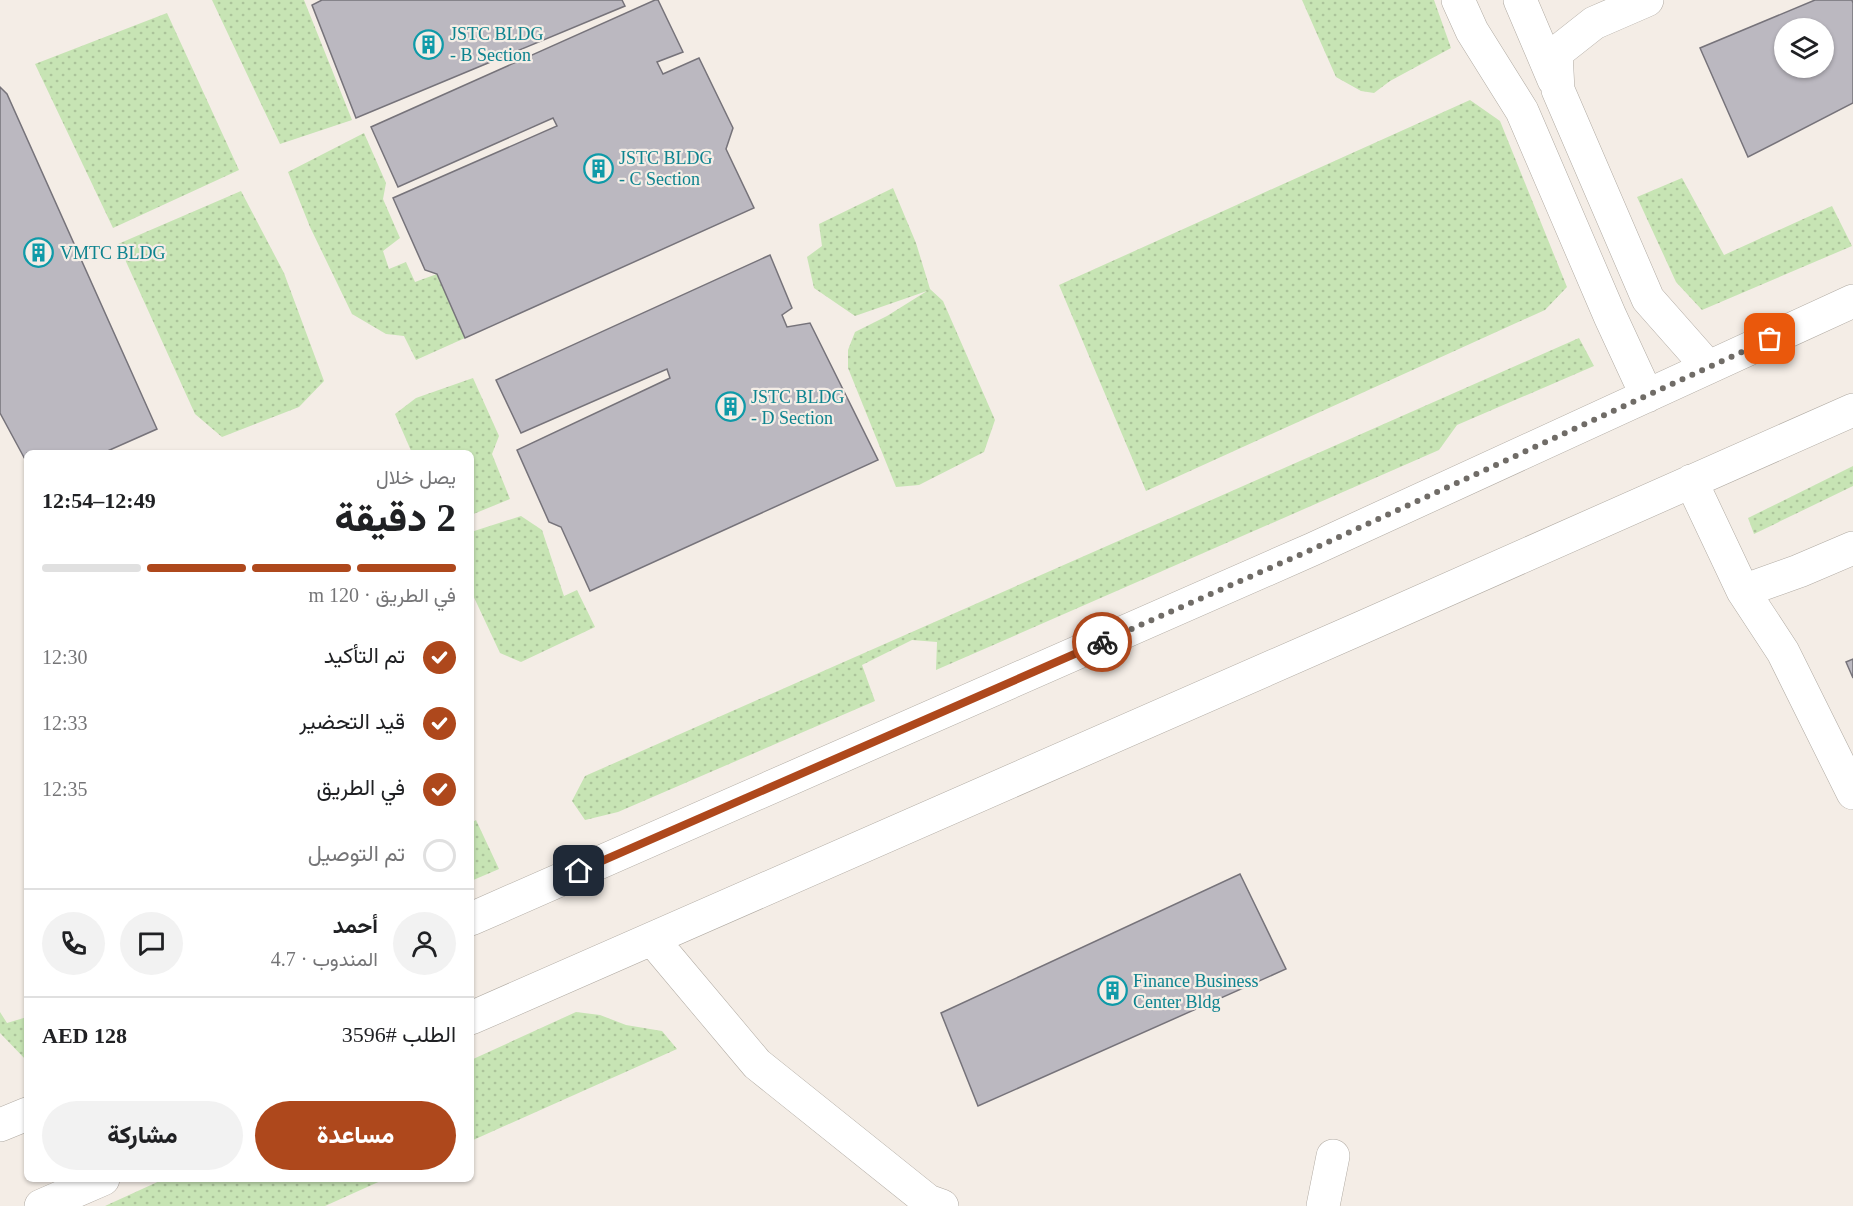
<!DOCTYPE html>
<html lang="ar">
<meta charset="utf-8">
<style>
:root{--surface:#fff;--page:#f2f2f2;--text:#202124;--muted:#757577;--line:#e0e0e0;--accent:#ae481c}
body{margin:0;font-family:"Times New Roman",Vazirmatn,serif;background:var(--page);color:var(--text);direction:rtl;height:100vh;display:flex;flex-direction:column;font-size:22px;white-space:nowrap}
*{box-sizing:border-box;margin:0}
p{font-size:20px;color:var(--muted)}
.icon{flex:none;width:33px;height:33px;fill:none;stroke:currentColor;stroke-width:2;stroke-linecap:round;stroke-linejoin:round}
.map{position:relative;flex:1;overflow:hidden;direction:ltr}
.sheet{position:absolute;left:24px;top:450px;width:450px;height:732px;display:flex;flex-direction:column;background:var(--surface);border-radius:9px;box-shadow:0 2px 4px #0004;direction:rtl}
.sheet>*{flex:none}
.buttons{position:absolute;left:1774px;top:18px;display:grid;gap:12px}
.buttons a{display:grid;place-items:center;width:60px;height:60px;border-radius:50%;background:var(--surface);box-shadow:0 2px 4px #0004;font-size:30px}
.pin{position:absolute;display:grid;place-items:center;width:51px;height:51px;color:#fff;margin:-26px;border-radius:12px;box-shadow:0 3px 9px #0006}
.courier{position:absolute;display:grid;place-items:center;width:60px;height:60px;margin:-30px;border:4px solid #ae481c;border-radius:50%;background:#fff;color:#222;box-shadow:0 2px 8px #0007}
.overview em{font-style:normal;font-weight:800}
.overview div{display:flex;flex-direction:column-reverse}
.overview{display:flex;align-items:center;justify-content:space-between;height:102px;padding:0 18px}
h1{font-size:39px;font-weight:800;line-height:45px}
.bar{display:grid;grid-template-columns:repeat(4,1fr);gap:9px 6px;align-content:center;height:72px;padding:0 18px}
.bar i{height:8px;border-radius:4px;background:var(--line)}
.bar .selected{background:var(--accent)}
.bar p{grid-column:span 4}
.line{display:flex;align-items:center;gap:15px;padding:0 18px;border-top:2px solid var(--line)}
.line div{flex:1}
.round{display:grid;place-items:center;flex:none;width:63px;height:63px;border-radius:32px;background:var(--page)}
ol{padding:0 18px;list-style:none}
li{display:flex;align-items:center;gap:18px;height:66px}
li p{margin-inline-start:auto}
li .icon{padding:6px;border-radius:50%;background:var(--accent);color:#fff;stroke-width:4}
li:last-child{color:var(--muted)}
li i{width:33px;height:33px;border:3px solid var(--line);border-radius:50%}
.button{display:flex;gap:12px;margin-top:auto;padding:12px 18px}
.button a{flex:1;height:69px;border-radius:36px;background:var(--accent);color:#fff;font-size:24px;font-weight:800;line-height:69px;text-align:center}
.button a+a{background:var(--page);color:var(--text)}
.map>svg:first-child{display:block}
.green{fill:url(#green-dots)}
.building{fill:#bbb8c0;stroke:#76737a;stroke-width:1.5;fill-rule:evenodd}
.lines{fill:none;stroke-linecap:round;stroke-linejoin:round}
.minor-casing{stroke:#b0aaa2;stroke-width:34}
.minor{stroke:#fff;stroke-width:33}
.done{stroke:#706c67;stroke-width:6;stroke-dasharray:0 10.8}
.route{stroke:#ae481c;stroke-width:8}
.labels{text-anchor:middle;stroke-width:4.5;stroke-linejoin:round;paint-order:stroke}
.culture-label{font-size:18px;fill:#0d838f;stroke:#f4ede6;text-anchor:start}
</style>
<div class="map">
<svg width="1853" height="1206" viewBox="0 0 1853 1206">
<defs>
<pattern id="green-dots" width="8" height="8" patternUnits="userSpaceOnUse" patternTransform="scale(1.5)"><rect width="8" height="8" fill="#c7e4b4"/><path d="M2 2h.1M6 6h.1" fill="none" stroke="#abc39a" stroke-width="1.8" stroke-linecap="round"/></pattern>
</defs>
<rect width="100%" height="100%" fill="#f4ede6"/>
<path class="green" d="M212,0H304L352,120L280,144Z
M1302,0H1434L1451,48L1390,81L1374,93L1361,91L1336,77Z
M167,13L239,170L113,228L35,64Z
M1470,100L1500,121L1567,287L1545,310L1146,491L1059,285Z
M364,133L386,183L383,199L400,238L383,251L389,269L406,262L415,282L437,274L465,338L416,360L404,336L386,334L352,314L310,227L288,172Z
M1682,178L1724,255L1832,206L1852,246L1702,310L1676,282L1637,197Z
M893,188L916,243L930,289L943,301L995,420L984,452L919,485L896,487L848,368V350L855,332L887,316L927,291L855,316L814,288L807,257L822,246L819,224Z
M241,191L284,273L324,381L299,407L222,437L195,414L118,244Z
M1579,338L1594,366L1457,425L1439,450L936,670L937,642L912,640L862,665L875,701L618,812L585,820L572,801L585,776Z
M473,378L499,436L492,454L510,499L471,515V453H412L395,414L416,398Z
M1853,466V486L1754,534L1748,518Z
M521,516L542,530L564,596L577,590L595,627L521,662L500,653L471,591V532Z
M476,820L499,869L471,881V823Z
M0,1012L7,1023L27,1017V1061L0,1033Z
M576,1012L600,1015L626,1025L662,1031L677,1049L471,1141V1060Z
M164,1179H385L325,1206H105Z"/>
<path class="building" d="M322,0H622L625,6L356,118L312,5Z
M655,0H658L683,52L657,62L663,74L699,58L733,128L726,149L754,208L465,338L437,274L425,270L393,198L557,126L553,118L398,187L371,127Z
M1815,0H1852L1853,3V103L1748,157L1700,48ZM1785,28H1824V68H1785Z
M0,87L7,94L157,429L103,453H27V463L0,413Z
M770,255L792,308L782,315L787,327L810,323L878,460L590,591L561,527L549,522L517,450L670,378L667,369L521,433L496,380Z
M1853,659V678L1846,662Z
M1240,874L1286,969L978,1106L941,1013Z"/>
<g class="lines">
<defs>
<path id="minor" d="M1458,0L1472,31L1522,111L1610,316L1647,396
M1520,0L1554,80
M1647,0L1594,23L1556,53L1558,90L1648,299L1708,367
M1691,481L1743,591L1783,652L1853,793
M1743,591L1799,571L1853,548
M471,919L1313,549L1853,301
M652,939L757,1064L928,1201L942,1206
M471,1018L1363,627L1853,410
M0,1125L27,1114
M41,1206L103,1179
M1323,1206L1333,1156"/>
</defs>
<use href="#minor" class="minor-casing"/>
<use href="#minor" class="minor"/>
</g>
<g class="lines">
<path class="done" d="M1102,642L1313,549L1770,339"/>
<path class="route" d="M579,871L1102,642"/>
</g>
<defs>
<symbol id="building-ring" viewBox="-11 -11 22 22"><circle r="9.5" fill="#f4ede6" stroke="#0f9aa8" stroke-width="1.5"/><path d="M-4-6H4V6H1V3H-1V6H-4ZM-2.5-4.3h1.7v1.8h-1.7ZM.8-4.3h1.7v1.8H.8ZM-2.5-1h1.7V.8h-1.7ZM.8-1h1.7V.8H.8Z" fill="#0f9aa8"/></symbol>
</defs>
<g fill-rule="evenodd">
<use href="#building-ring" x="412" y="28" width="33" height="33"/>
<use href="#building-ring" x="582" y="152" width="33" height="33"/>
<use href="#building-ring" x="22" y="236" width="33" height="33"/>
<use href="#building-ring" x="714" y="390" width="33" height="33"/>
<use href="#building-ring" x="1096" y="974" width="33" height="33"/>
</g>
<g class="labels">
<g class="culture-label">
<text x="450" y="40">JSTC BLDG<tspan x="450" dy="21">- B Section</tspan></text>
<text x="619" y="164">JSTC BLDG<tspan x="619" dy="21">- C Section</tspan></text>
<text x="60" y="259">VMTC BLDG</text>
<text x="751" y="403">JSTC BLDG<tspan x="751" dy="21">- D Section</tspan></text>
<text x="1133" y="987">Finance Business<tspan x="1133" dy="21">Center Bldg</tspan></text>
</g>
</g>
</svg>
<div class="buttons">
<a><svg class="icon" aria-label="layers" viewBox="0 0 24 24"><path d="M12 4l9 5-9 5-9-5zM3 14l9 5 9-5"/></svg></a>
</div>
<div class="pin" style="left:1770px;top:339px;background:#ea580c"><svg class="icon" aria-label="bag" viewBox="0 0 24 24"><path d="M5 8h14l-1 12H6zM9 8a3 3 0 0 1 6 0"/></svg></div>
<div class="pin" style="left:579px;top:871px;background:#1f2937"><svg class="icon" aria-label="home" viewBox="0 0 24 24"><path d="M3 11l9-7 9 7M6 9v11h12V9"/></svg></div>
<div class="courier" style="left:1102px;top:642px"><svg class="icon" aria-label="bike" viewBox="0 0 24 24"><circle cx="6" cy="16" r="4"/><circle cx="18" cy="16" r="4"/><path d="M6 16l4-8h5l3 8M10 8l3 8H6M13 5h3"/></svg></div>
<section class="sheet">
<div class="overview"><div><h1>2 دقيقة</h1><p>يصل خلال</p></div><em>12:49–12:54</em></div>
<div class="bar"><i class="selected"></i><i class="selected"></i><i class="selected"></i><i></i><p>في الطريق · 120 m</p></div>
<ol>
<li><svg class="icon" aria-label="check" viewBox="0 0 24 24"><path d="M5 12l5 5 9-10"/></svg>تم التأكيد<p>12:30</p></li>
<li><svg class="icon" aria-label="check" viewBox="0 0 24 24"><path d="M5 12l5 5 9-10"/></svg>قيد التحضير<p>12:33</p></li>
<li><svg class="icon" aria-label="check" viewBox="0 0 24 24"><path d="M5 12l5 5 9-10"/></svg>في الطريق<p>12:35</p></li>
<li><i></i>تم التوصيل</li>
</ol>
<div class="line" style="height:108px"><a class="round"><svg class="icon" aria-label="person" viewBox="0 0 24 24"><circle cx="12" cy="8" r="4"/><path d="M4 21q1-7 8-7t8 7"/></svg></a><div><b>أحمد</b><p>المندوب · 4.7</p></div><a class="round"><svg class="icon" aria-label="chat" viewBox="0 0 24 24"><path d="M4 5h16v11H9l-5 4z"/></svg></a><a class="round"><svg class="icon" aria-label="phone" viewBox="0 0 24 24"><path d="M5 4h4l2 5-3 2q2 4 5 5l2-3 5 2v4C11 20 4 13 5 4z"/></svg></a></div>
<div class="line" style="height:78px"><div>الطلب #3596</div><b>AED 128</b></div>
<div class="button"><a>مساعدة</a><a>مشاركة</a></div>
</section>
</div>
